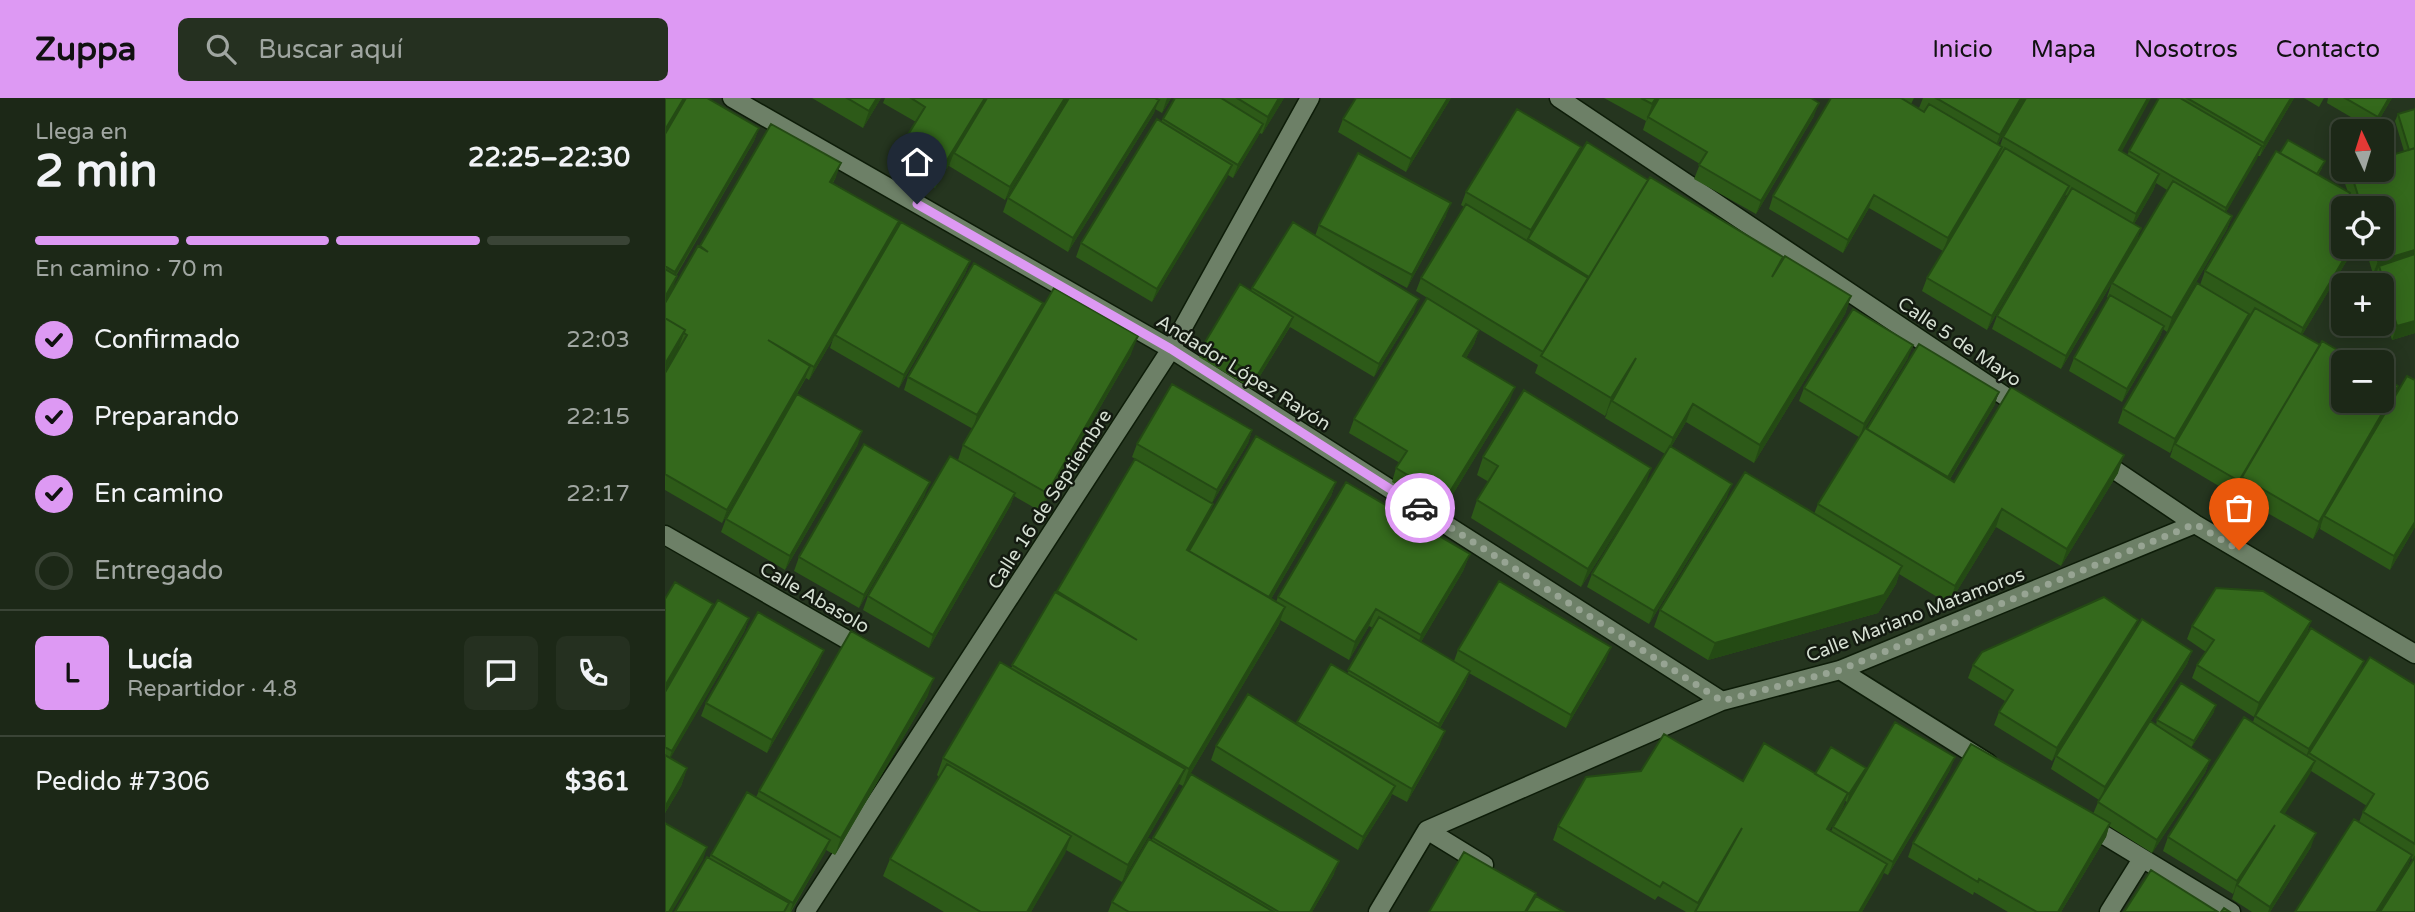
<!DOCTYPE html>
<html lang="es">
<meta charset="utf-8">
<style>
:root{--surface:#1c2817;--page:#253020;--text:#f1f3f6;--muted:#a0a6a1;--line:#3a4436;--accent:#dd99f3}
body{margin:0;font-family:"Varela Round",sans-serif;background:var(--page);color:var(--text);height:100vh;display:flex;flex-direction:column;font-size:26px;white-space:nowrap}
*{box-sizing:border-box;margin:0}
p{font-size:23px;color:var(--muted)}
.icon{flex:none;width:38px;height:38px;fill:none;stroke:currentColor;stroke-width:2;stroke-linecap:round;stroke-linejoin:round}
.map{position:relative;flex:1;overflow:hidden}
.side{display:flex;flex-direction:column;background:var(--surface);width:665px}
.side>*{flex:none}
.needle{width:46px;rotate:356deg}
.fabs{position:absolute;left:1666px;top:21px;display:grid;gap:14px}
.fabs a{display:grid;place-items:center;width:63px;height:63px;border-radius:10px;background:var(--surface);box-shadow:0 4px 18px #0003,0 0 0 2px var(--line);font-size:35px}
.pin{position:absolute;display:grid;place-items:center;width:60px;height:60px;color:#fff;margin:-72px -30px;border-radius:50% 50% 50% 0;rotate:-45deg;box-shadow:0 0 7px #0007}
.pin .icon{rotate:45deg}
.courier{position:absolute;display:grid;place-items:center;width:70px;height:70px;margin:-35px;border:5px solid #dd99f3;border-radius:50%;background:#fff;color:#222;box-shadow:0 2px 9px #0007}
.headline em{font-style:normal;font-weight:800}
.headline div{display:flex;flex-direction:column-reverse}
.headline{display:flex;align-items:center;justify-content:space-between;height:119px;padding:0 35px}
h1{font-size:46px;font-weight:800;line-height:52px}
.bar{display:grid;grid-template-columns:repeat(4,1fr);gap:10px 7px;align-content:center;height:84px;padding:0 35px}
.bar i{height:9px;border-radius:5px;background:var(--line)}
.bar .selected{background:var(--accent)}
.bar p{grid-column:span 4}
.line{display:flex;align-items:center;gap:18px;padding:0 35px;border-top:2px solid var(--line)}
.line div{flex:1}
.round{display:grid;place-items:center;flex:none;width:74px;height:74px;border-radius:10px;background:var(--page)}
ol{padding:0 35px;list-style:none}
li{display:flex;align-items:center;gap:21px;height:77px}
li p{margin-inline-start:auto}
li .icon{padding:7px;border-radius:50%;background:var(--accent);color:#111;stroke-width:4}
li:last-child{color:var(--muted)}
li i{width:38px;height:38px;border:4px solid var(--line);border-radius:50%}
header{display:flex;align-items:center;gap:42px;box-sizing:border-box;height:98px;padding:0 35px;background:var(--accent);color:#111}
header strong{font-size:33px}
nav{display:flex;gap:38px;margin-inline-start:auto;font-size:24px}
.search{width:490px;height:63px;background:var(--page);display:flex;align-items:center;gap:18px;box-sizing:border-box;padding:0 24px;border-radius:10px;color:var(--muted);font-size:26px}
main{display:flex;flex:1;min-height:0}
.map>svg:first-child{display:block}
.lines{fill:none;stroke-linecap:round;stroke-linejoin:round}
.street-casing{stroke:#0d1c08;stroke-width:21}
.street{stroke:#6d8067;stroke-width:18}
.wall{fill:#2d5a18}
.shaded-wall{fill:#244a14}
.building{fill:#34691c;stroke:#244a14;stroke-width:2}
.done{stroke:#97a493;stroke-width:7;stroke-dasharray:0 12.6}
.route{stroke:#dd99f3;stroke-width:9}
.labels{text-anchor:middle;stroke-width:5;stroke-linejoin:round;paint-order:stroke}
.street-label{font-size:19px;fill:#d5dfd2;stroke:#131a10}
</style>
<header>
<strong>Zuppa</strong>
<div class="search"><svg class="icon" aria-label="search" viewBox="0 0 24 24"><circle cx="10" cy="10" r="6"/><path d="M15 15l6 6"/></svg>Buscar aquí</div>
<nav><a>Inicio</a><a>Mapa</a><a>Nosotros</a><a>Contacto</a></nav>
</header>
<main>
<section class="side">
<div class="headline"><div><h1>2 min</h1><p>Llega en</p></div><em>22:25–22:30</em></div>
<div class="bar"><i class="selected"></i><i class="selected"></i><i class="selected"></i><i></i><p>En camino · 70 m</p></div>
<ol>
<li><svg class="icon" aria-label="check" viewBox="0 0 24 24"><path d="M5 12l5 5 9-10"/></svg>Confirmado<p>22:03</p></li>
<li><svg class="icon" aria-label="check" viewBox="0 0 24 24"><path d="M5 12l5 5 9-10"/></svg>Preparando<p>22:15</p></li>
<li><svg class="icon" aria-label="check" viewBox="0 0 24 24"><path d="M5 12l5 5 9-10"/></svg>En camino<p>22:17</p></li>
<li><i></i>Entregado</li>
</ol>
<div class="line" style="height:126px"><b class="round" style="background:var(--accent);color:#111">L</b><div><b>Lucía</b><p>Repartidor · 4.8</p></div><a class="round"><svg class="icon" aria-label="chat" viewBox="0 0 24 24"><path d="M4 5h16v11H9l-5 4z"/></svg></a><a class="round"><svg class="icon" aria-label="phone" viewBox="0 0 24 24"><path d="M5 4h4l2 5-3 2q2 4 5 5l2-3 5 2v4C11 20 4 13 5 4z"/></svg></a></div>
<div class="line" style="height:91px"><div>Pedido #7306</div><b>$361</b></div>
</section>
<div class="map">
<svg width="1750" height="814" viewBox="0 0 1750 814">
<rect width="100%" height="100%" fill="#25351f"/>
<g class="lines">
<defs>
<path id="street" d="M67,0L506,251L1057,603
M894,0L1359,311
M1435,362L1530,426L1750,556
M0,437L200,552
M1175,572L1323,665
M1421,726L1566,814
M762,732L819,767
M140,814L506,251L645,0
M713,814L762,732L1057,603L1175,572L1530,426
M1444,814L1477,761"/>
</defs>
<use href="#street" class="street-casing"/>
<use href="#street" class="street"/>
</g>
<path class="wall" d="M0,0L94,30L89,43L11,178L7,192L35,149L106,26L171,79L168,85L234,123L231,134L305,163L300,176L234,290L165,250L168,241L144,282L141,280L57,425L0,392V275L15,249L14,248L0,273Z
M147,0H216L198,30Z
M220,0H403L340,102L284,68L285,65L270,90L230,65L236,48L251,24L218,5Z
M404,0H506L497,15L490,11L489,15L403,154L338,114L343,100Z
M510,0H619L597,36L595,35L568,80L563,77L487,204L411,159L416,145L496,24Z
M691,0H786L741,74L673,34L678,21Z
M939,0H1146L1149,18L1091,116L1029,81L1035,66L978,32L981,23Z
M1166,0H1249L1246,6L1254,10L1258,0H1360L1333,46L1335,48L1338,39L1457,54L1462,57L1494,0H1629L1595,58H1593L1561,114L1567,118L1562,131L1502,234L1498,231L1494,241L1457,304L1404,273L1409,260L1444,200L1442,199L1447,185L1502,92L1491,85L1488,93L1469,126L1476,130L1471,144L1396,271L1327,231L1332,218L1403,98L1401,97L1399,101L1322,232L1257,193L1262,180L1278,153L1204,110L1178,155L1104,111L1108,98Z
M1639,0H1659L1654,9Z
M1663,0H1727L1708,32L1662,5Z
M1750,11V235L1727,242L1717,208V187H1711L1709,181L1711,176H1708L1700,149H1717V110H1688L1684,98L1679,110H1678L1677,115L1690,149L1637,237L1729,300L1750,429L1725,472L1655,431L1656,427L1648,441L1571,397L1574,389L1569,397L1505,359L1508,350L1505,355L1453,325L1458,311L1535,187L1540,173L1615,55L1657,70L1653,77L1683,94L1679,83L1683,72H1717L1739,53L1730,23L1733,16Z
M911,62L983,82L1118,159L1116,165L1186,198L1180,216L1089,365L1021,324L1006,349L1062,399L984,526L922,489L927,476L1000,356L940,320L943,313L940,318L870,275L873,267L751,193L756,180L799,109L796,107L801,94Z
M781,118L742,190L691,162L749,214L709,279L625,229L587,291L534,259L539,246L586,193L587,190L650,138L654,127Z
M374,217L466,256L375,413L349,398L345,408L264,550L198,512L203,498L293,362L298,347L308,331L239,292L243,279Z
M814,232L809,246L801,260L845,302L777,414L727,384L731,370L735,365L684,335L689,321Z
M1243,260L1200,330L1202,331L1334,294L1329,308L1285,381L1289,384L1453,375L1396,468L1331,429L1284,506L1234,476L1231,486L1213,515L1043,562L989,529L995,512L1149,416L1153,406L1194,339L1134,303L1139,290Z
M587,332L583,345L547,405L467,359L472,346Z
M193,346L120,472L56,434L61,421Z
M818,359L980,388L916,489L806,420L812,402L824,384L812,377Z
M470,361L543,419L671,384L666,398L606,501L611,504L613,499L805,456L798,473L756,544L789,563L793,552L941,562L901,630L804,575L800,586L775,630V646L742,704L727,696L725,701L693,752L546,662L551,648L632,626L666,566L682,576L708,530L704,528L684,562L615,522L614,526L518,688L514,686L457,784L401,752L366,814H279L218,778L225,761L274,679L272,677L278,660L346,570L391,495Z
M260,397L194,510L129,473L134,459Z
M84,520L79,534L5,660L22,670L16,688L0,715V594Z
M1646,523L1641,537L1589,619L1527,580L1532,567L1541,554L1522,541L1527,528Z
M1468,535L1387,663L1329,627L1334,614L1340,603L1303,580L1308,567Z
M1527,553L1522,566L1485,624L1491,627L1492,622L1549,614L1526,650L1545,662L1540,675L1487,755L1444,728L1441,739L1396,814H1343L1309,794L1308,797L1243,759L1248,745L1428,716L1434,702L1386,671L1391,658Z
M154,565L102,655L36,618L41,605Z
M1695,575L1750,587V814L1748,762L1746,760L1742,770L1694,724L1698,714L1702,708L1646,673L1619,716L1646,749L1605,814H1587L1567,801L1570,792L1568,796L1498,753L1503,739L1588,624L1590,618Z
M263,597L170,757L161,752L126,814H10L46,757L91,699L94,693Z
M1285,672L1223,777L1219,775L1197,814H1021L993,798L990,802L888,742L893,728L976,673L1078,683L1150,676L1198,677L1182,704L1180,703L1178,709L1164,733L1166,734L1168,729Z
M488,740L669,776L647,814H443L447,804Z"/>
<path class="shaded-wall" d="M19,0H20L0,37V32Z
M212,0H216L198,30L204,13Z
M320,0H325L289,55L285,65L270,90L276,72Z
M400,0H403L340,102L345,89Z
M502,0H506L497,15Z
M614,0H619L597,36L603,19Z
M783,0H786L741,74L746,61Z
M991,0H995L981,24L987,6Z
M1356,0H1360L1328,54L1335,37Z
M1483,0H1486L1448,70L1454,52Z
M1626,0H1629L1595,58L1599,45Z
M1724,0H1727L1708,32L1713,19Z
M494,2L489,15L403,154L408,140Z
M1154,5L1149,18L1091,116L1096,103Z
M598,26L593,39L568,80L573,67Z
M94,30L89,43L5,187L10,174Z
M1597,48L1592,61L1556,123L1561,110Z
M916,49L911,62L861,145L866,132Z
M1337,49L1332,62L1278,153L1283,140Z
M176,65L171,79L160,97L165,84Z
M567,67L562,80L487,204L492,191Z
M1494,76L1488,93L1465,133L1471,116Z
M1404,88L1399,101L1322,232L1327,218Z
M1685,95L1679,110H1678V113L1669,131L1675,113Z
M1209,97L1204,110L1178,155L1183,142Z
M786,105L781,118L742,190L747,177Z
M1567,118L1562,131L1502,234L1507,220Z
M234,123L229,137L144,282L149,269Z
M1476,130L1471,144L1396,271L1401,258Z
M1686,149H1690L1631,247L1638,230Z
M1750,152V164L1714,168L1711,176H1708L1713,163Z
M305,163L300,176L234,290L239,277Z
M12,178L6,196L0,206V199Z
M1186,198L1180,216L1089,365L1095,347Z
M754,201L749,214L709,279L714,266Z
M378,205L373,219L308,331L312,317Z
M1584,216L1579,229L1505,355L1510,341Z
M628,219L623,232L587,291L592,278Z
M1750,223V235L1727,242L1732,228Z
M1499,228L1494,241L1457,304L1462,291Z
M20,232L14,249L0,273V266Z
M814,232L809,246L794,272L798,258Z
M473,238L466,256L375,413L382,395Z
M1248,247L1243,260L1195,339L1199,326Z
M1655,247L1577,379L1574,389L1569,397L1574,383Z
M971,260L947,303L940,318L946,300Z
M145,268L140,281L57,425L62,412Z
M1733,288L1727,305L1659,418L1656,427L1648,441L1654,424Z
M850,289L845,302L777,414L781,400Z
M1334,294L1329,308L1278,392L1283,379Z
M1028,306L1021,324L1001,357L1008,340Z
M587,332L583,345L547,405L552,392Z
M197,333L193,346L120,472L125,458Z
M1459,357L1453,375L1396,468L1402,451Z
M986,370L980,388L916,489L923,471Z
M265,384L260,397L194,510L199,497Z
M671,384L666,398L599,513L603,500Z
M1067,386L1062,399L984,526L989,513Z
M350,395L345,408L264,550L268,537Z
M548,406L542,424L524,454L522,452Z
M1337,411L1331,429L1284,506L1290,488Z
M1750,424V429L1725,472L1729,458Z
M805,456L798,473L750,554L756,537Z
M1237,468L1231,486L1213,515L1043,562L1050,545Z
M48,506L43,519L0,593V588Z
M620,509L614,526L518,688L524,671Z
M711,511L704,528L684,562L690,544Z
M84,520L79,534L2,666L7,653Z
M1473,522L1468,535L1387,663L1392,650Z
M1646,523L1641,537L1589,619L1594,605Z
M946,549L941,562L901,630L906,617Z
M159,552L154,565L102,655L107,642Z
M1527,553L1522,566L1435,702L1440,689Z
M1699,563L1694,577L1644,655L1639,664L1644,651Z
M805,573L800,586L769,640L774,626Z
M269,580L263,597L170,757L176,740Z
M1551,607L1549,614L1526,650L1529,643Z
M780,633L775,646L742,704L747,691Z
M1290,659L1285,672L1223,777L1228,764Z
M1545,662L1540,675L1487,755L1492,742Z
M1650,663L1645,676L1612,728L1616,714Z
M22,670L16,688L0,715V709Z
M1201,670L1198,677L1182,704L1184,696Z
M520,671L513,688L457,784L463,767Z
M730,688L725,701L693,752L698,739Z
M1183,695L1178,709L1157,745L1162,731Z
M1445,725L1441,739L1396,814H1393Z
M1610,727L1572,787L1568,796L1572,783Z
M1651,735L1646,749L1605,814H1603L1605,809Z
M406,738L400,756L366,814H362Z
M165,742L160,755L125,814L128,805Z
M42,749L38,762L7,814H4Z
M1747,757L1742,770L1714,814H1711Z
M674,763L669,776L647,814H645Z
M1222,766L1217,780L1197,814H1194Z"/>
<path class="building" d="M0,0H19L0,32Z
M21,0H42L94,30L10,174L0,168V36Z
M182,0H212L204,13Z
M246,0H320L276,72L236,48L260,9Z
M322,0H400L345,89L289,55Z
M404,0H490L494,2L408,140L343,100Z
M510,0H556L598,26L573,67L498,21Z
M572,0H614L603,19Z
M691,0H783L746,61L678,21Z
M976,0H991L987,6Z
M994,0H1146L1154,5L1096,103L1034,67L1042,54L983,19Z
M1166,0H1236L1259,14L1264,6L1337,49L1283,140L1209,97L1183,142L1108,98Z
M1271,0H1356L1335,37Z
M1361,0H1483L1454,52L1494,76L1471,116L1338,39Z
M1494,0H1515L1597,48L1561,110L1464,53Z
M1522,0H1626L1599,45Z
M1680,0H1724L1713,19Z
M852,11L916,49L866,132L801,94Z
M1750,11V50L1744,52L1733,16Z
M492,21L567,67L492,191L416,145Z
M106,26L176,65L165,84L234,123L149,269L103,242L145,268L62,412L0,376V275L22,237L19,235L20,232L0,220V205L33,148L43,154L35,148Z
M1623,42L1660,63L1652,76L1615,55Z
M922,44L983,82L924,179L863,141Z
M1340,50L1404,88L1327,218L1262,180Z
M1750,50V152L1713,163L1709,149H1717V110H1697L1685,72H1717V60Z
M1611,53L1685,95L1675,113L1678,115V149H1686L1638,230L1540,173Z
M693,55L786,105L747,177L654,127Z
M985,79L1118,159L1107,179L1120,158L1186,198L1095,347L1028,306L1008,340L947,303L971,260L946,300L876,258Z
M1508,83L1567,118L1507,220L1447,185Z
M1407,90L1476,130L1401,258L1332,218Z
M801,106L923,180L878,254L756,180Z
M236,124L305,163L239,277L170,237Z
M628,124L754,201L714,266L587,190Z
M1750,156V223L1732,228L1714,168Z
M309,165L378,205L312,317L243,279Z
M0,171L12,178L0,199Z
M1532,185L1584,216L1510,341L1458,311Z
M575,186L628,219L592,278L539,246Z
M389,190L473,238L382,395L298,347Z
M1445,197L1499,228L1462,291L1409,260Z
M762,200L814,232L798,258L850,289L781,400L731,370L742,353L689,321Z
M1590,210L1655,247L1574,383L1510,346Z
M1188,211L1248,247L1199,326L1139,290Z
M0,220L20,232L0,266Z
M1657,243L1693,264H1678V303H1717V278L1733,288L1654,424L1577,379Z
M1254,246L1334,294L1283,379L1202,331Z
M1742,278L1750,282V424L1729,458L1659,418Z
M507,286L587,332L552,392L472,346Z
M1346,289L1459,357L1402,451L1337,411L1290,488L1153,406L1200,330L1289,384Z
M859,292L986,370L923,471L812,402L833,368L818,359Z
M132,296L197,333L125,458L61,421Z
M591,338L671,384L604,499L524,453Z
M199,346L265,384L199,497L134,459Z
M1005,348L1067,386L989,513L927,476Z
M285,358L350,395L268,537L203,498Z
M470,361L548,406L522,452L620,509L524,671L347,567L390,494L472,542L392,493Z
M1080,374L1237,468L1219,497L1050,545L995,512Z
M681,384L805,456L756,537L711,511L690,544L613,499Z
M834,483L946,549L906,617L793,552Z
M10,484L48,506L0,588V501Z
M1551,490L1598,493L1646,523L1594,605L1532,567L1549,542L1527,528Z
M1439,499L1473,522L1392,650L1334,614L1348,592L1308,567L1317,554Z
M53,502L84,520L7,653L0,649V594Z
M93,514L159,552L107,642L41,605Z
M714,519L805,573L774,626L683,572Z
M1477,521L1527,553L1440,689L1391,658Z
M1646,530L1699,563L1644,651L1590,618Z
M186,533L269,580L176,740L94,693Z
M1705,559L1750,587V746L1698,714L1709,696L1644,655Z
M335,564L520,671L463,767L278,660Z
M666,566L780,633L747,691L632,624Z
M1516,585L1551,607L1529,643L1492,622Z
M583,596L730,688L698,739L551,648Z
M1579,619L1650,663L1616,714L1651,735L1605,809L1572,787L1610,727L1572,783L1503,739Z
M1485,623L1545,662L1492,742L1433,704Z
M1230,624L1290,659L1228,764L1168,729Z
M999,636L1078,683L1099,645L1183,695L1162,731L1222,766L1194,814H1030L1077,730L1033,805L998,784L995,789L893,728L921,679L976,673Z
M1306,646L1445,725L1393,814H1372L1314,781L1313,784L1248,745Z
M1166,649L1201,670L1184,696L1150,676Z
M0,657L22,670L0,709Z
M282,666L406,738L362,814H316L225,761Z
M526,676L674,763L645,814H614L488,740Z
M82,694L165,742L128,805L46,757Z
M1689,721L1747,757L1711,814H1630Z
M0,725L42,749L4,814H0Z
M484,741L609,814H464L447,804Z
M799,754L871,795L860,814H764Z
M42,759L124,805L119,814H10Z
M1750,759V814H1715Z
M1486,772L1553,814H1459Z
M871,798L899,814H861Z
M1559,810L1565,814H1556Z"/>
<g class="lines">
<path class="done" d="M755,410L1057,603L1175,572L1530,426L1574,452"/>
<path class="route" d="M252,106L506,251L755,410"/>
</g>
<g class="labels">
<g class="street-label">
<text transform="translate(1295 243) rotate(34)" y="7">Calle 5 de Mayo</text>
<text transform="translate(579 274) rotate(32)" y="7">Andador López Rayón</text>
<text transform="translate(384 401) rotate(-57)" y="7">Calle 16 de Septiembre</text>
<text transform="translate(150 499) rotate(30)" y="7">Calle Abasolo</text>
<text transform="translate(1250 516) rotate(-21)" y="7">Calle Mariano Matamoros</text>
</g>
</g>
</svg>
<div class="fabs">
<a><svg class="needle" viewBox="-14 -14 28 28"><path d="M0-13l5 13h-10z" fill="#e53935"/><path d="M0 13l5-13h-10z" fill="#a0a6a1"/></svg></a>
<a><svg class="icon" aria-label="locate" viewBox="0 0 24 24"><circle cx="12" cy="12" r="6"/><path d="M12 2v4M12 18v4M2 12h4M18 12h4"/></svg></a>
<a>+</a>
<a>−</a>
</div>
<div class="pin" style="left:1574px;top:452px;background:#ea580c"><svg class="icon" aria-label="bag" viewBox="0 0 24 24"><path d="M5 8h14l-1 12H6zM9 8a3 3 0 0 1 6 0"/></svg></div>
<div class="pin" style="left:252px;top:106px;background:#1f2937"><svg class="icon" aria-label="home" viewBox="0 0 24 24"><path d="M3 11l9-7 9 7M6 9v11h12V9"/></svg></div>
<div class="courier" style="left:755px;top:410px"><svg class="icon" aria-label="car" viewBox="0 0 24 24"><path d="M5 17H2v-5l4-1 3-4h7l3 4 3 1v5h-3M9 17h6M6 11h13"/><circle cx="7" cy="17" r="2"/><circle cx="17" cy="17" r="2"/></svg></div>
</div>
</main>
